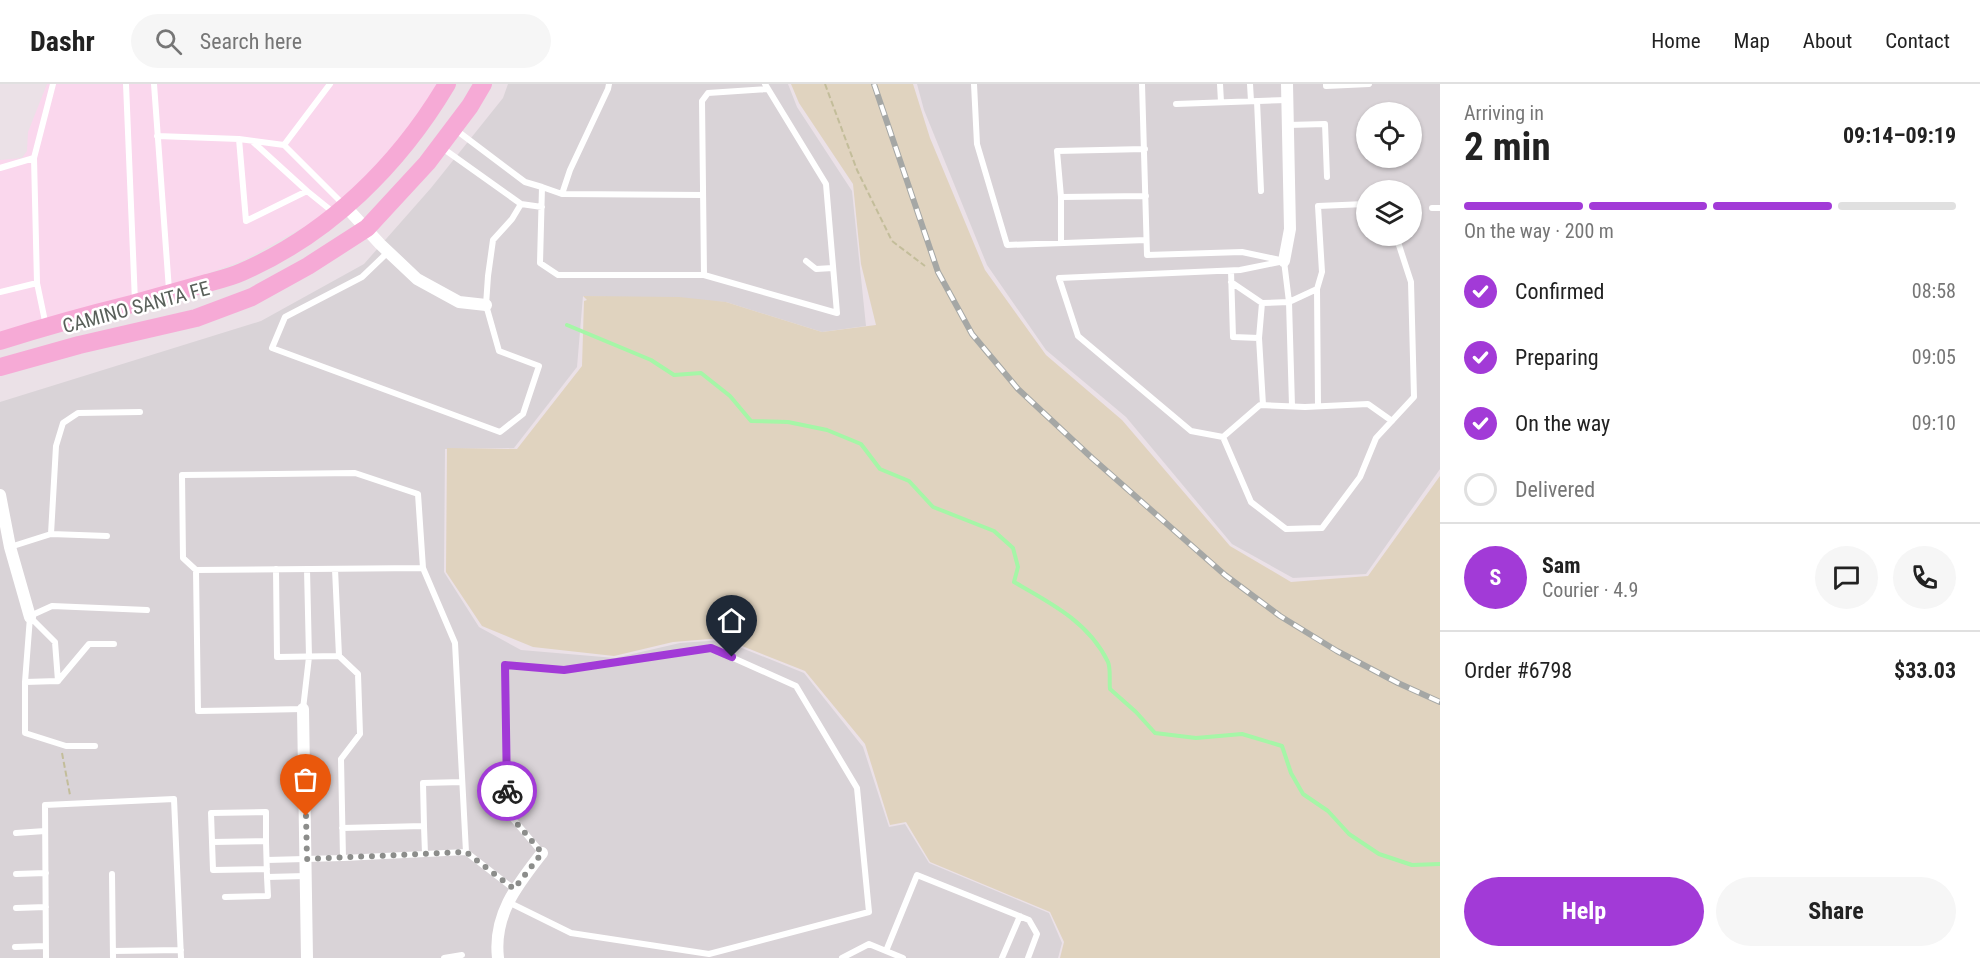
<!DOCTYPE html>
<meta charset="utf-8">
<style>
:root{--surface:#fff;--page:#f6f6f6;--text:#222;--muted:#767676;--line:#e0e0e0;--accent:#a23ad7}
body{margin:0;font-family:"Roboto Condensed",sans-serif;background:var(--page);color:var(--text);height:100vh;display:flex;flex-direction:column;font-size:22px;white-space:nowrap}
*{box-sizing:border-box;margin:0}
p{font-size:20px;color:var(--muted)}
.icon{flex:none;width:33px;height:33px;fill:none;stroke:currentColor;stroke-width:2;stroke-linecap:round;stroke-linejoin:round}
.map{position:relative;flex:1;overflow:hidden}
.sheet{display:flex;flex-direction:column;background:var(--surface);width:540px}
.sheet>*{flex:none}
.fabs{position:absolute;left:1356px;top:18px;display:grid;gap:12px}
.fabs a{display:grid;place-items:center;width:66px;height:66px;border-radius:50%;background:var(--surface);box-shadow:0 2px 4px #0004;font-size:30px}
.pin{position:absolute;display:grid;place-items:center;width:51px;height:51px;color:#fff;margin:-62px -26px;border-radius:50% 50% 50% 0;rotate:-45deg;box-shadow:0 0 6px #0007}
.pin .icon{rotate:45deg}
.courier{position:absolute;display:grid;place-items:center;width:60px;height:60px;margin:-30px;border:4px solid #a23ad7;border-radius:50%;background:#fff;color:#222;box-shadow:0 2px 8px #0007}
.summary em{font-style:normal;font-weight:700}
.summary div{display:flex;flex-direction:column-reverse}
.summary{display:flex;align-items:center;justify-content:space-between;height:102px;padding:0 24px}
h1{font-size:39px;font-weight:700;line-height:45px}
.bar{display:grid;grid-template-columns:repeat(4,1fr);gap:9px 6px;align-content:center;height:72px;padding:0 24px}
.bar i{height:8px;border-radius:4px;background:var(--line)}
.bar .selected{background:var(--accent)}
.bar p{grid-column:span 4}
.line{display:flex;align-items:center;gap:15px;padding:0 24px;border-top:2px solid var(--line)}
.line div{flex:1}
.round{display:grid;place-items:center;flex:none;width:63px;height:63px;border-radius:32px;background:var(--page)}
ol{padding:0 24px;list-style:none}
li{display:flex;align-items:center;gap:18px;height:66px}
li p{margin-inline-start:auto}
li .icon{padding:6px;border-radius:50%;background:var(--accent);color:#fff;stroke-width:4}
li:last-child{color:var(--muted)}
li i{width:33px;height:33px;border:3px solid var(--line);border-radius:50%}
.button{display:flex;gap:12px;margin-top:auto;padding:12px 24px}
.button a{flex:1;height:69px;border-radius:36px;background:var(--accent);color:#fff;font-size:24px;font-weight:700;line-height:69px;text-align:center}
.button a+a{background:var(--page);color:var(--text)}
header{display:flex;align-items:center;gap:36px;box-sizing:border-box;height:84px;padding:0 30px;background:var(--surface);border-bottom:2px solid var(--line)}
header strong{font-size:28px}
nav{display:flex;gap:33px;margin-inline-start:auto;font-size:21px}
.search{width:420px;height:54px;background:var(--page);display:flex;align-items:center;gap:15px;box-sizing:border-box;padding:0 21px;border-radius:33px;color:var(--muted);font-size:22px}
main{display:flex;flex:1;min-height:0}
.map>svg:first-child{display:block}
.commercial{fill:#fad7ed}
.industrial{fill:#d9d3d7;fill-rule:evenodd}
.green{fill:#e0d3bf}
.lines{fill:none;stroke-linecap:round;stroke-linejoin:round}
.stream{stroke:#a5f6a7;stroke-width:4}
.path{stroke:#c3bd9a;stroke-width:2;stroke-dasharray:6 3;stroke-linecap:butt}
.service{stroke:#fff;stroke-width:6}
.minor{stroke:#fff;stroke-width:12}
.primary{stroke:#f6aad6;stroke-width:18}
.rail-casing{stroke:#a5a7a5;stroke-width:6}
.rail{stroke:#fff;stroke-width:4;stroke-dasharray:11;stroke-linecap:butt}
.done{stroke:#8c8d8b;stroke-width:6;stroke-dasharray:0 10.8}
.route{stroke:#a23ad7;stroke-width:8}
.labels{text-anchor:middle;stroke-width:5;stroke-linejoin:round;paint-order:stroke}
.street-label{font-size:20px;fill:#59605a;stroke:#fff}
</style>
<header>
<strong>Dashr</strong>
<div class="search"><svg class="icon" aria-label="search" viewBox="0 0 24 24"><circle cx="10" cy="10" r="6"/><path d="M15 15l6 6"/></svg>Search here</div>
<nav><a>Home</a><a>Map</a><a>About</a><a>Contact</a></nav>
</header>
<main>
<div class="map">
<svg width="1440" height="874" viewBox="0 0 1440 874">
<rect width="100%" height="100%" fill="#ebe1e7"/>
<path class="commercial" d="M47,0H439L409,48L364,95L315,137L242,177L176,201L0,250V76L22,74L27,67L28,48Z"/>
<path class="industrial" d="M508,0H788L797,23L852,107L866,242L822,248L726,218L583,212L577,283L514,364L445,365L444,488L479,543L521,566L615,574L680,559L722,556L804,589L863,663L889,743L905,740L929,779L1049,829L1062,859L1058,874H0V318L261,237L364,180L431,104L503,14Z
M917,0H1440V385L1366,490L1293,494L1232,460L1126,333L1046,266L987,181L924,26ZM1366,28H1412V74H1366ZM1366,106H1412V152H1366Z"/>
<path class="green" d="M791,0H913L930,54L985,186L1046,271L1122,336L1230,462L1291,498L1368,492L1440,392V874H1060L1064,858L1050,828L930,778L906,738L890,741L865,660L805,587L722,554L673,558L614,572L533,563L482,542L446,488L447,364L517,365L582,282L584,217L587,216L583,212L679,213L726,218L822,248L876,241L861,180L853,100L799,19Z"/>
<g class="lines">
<path class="stream" d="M567,241L651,276L674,291L701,289L730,312L751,337L788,338L827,346L861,360L880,385L909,397L933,423L994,447L1013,464L1018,483L1014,498C1049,518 1089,538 1108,578C1111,585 1109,597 1110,605L1136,628L1155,649L1196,654L1242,650L1282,662L1291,689L1303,710L1328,727L1349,750L1379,770L1412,781L1440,780"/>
<path class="path" d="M825,0L857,86L892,157L925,182
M62,669L70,711"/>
<path class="service" d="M126,0L135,218
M154,0L169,206
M330,0L284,61L344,121
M609,0L608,5L570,86L562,110L542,103L540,179L558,191H704
M765,0L826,100L837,229L704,191L702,17L708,9L767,5
M974,0L977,60L1007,161L1146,156
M1142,0L1147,171L1242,168L1280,176
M1220,0L1221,18
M1250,0L1251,17
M1326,0V2L1369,0
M1257,17L1261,107
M1176,20L1287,16
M1288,41L1325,40L1327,93
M456,46L525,98L542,103
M157,52L239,55L246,137L307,107L333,128
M239,55L284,61
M252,57L307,107
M441,63L521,120
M0,84L34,74
M562,110L703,111
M1061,113L1057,67L1145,65
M1432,124H1440
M1061,159V113L1146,112
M388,168L362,193L285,233L272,264L500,348L523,330L539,282L499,267L486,221L488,192L493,156L512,135L521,120L542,123
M806,177L816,185L833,184
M1284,177L1240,186L1059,194L1078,252L1191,347L1223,353L1251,418L1286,445L1322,444L1360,393L1376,354L1414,313L1411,198L1396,152
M1284,177L1289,218L1317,205L1322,188L1318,122L1366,120
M1231,187L1233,253L1259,254L1263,321
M1231,198L1262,219L1289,218L1292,322
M1317,205L1318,322
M0,208L37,199
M46,242L37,199L34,74L53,0
M1259,254L1262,219
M1223,353L1260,321L1305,323L1368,320L1392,337
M51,450L56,362L63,339L78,329L140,328
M10,463L51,450L107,452
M423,484L196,486L183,474L182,391L355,389L418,410L423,484L455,559L466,768L514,805
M276,485L277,573L339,572L335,485
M196,486L198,627L303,625L309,573L307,485
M30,532L52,522L147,526
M30,533L55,558L58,597L25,598V649L66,662H95
M339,572L358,590L360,650L341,675L343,774L466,768
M58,597L89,560H114
M25,598L30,533
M424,742L423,699L462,698
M342,744L424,742L425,770
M16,749L45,747
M266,757V728L211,729L212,758L266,757L267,793
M212,758L213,786L267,785
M267,776L343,774
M16,790L46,789
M112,790L113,874
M225,813L268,812L267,793L306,792
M508,818L571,849L709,870L869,828L857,704L796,602L711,564L564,586L505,581L508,729L542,769
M16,824L46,823
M15,863L46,862
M113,867L181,866
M46,874L45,721L174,715L181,874
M444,874L462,871
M842,874L869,860L886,867
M903,874L886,867L917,791L1029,836L1037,850L1028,874
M1002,874L1020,832"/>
<path class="minor" d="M346,123L380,160L417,195L459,218L486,221
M1284,177L1290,145L1287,0
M0,411L10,463L30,533
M303,625L307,874
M498,874C493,831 517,801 542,769"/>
<path class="primary" d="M0,257C44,243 87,231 132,220C157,213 182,206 207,199C218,196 231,193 242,188C329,150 399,81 447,0
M0,283L79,261L196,234L252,213L308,182L367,144L427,79L470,22L483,0"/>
<defs>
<path id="rail" d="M874,0L938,188L972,250L1018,305L1092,374L1225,491L1280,532L1337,567L1398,599L1440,618"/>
</defs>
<use href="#rail" class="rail-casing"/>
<use href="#rail" class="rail"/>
</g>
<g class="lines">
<path class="done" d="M306,732L307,775L466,768L514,805L542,769L508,729L507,707"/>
<path class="route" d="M507,707L505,581L564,586L711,564L732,573"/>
</g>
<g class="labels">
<g class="street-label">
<text transform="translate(136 223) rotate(-15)" y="7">CAMINO SANTA FE</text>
</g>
</g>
</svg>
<div class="fabs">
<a><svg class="icon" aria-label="locate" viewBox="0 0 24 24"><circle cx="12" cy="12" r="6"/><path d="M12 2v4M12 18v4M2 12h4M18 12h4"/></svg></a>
<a><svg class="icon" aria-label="layers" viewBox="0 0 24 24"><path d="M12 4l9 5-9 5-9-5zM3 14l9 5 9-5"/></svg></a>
</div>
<div class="pin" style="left:306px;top:732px;background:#ea580c"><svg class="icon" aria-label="bag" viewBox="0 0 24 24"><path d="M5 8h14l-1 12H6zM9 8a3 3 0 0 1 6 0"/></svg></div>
<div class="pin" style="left:732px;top:573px;background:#1f2937"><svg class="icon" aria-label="home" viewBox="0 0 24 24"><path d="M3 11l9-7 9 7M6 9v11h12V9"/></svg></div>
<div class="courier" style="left:507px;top:707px"><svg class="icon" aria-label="bike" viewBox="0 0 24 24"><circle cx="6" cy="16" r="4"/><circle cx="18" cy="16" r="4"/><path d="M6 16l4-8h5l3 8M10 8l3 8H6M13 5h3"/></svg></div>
</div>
<section class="sheet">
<div class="summary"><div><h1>2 min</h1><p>Arriving in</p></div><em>09:14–09:19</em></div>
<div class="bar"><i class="selected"></i><i class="selected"></i><i class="selected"></i><i></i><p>On the way · 200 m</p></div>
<ol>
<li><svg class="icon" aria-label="check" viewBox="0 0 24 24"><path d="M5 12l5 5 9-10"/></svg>Confirmed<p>08:58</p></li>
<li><svg class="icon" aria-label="check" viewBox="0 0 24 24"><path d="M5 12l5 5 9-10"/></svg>Preparing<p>09:05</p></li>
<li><svg class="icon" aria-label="check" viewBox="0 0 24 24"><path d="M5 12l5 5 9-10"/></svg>On the way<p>09:10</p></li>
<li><i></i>Delivered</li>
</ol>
<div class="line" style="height:108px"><b class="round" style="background:var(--accent);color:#fff">S</b><div><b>Sam</b><p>Courier · 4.9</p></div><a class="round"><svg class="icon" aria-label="chat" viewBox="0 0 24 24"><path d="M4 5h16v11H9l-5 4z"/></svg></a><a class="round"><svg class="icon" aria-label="phone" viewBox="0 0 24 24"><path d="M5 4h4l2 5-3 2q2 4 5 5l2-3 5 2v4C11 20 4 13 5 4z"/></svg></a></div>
<div class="line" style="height:78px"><div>Order #6798</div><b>$33.03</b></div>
<div class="button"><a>Help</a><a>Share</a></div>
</section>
</main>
